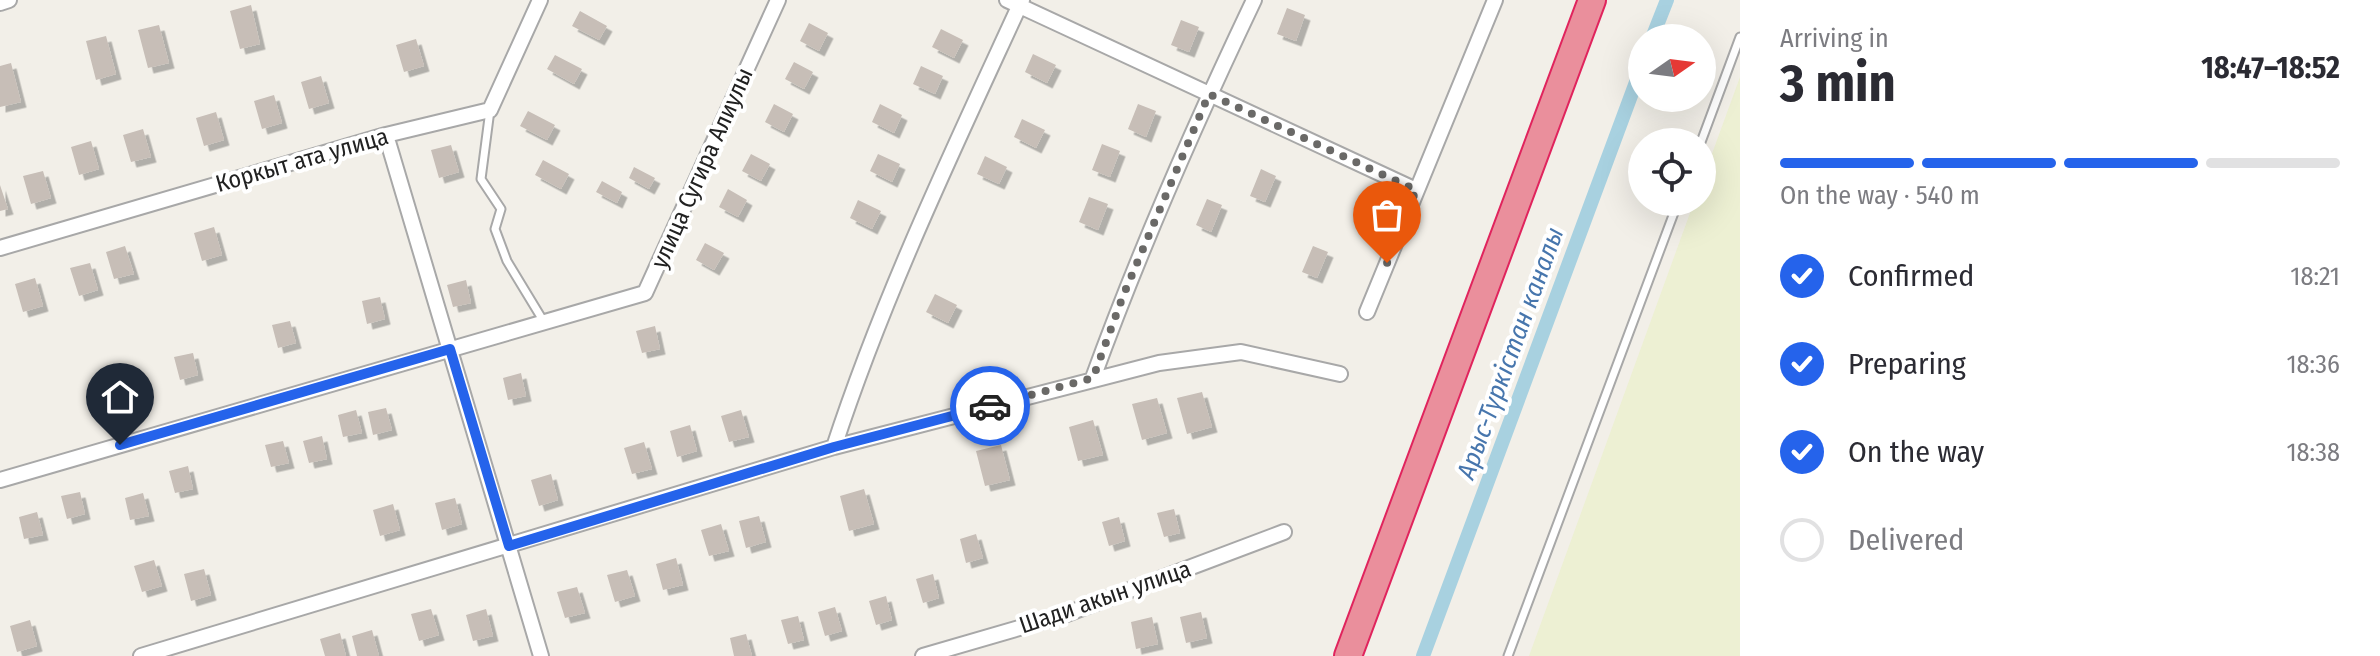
<!DOCTYPE html>
<meta charset="utf-8">
<style>
:root{--surface:#fff;--page:#f7f7f7;--text:#2b2b33;--muted:#7c7c81;--line:#e1e1e2;--accent:#2563eb}
body{margin:0;font-family:"Fira Sans Condensed",sans-serif;background:var(--page);color:var(--text);height:100vh;display:flex;flex-direction:column;font-size:30px;white-space:nowrap}
*{box-sizing:border-box;margin:0}
p{font-size:26px;color:var(--muted)}
.icon{flex:none;width:44px;height:44px;fill:none;stroke:currentColor;stroke-width:2;stroke-linecap:round;stroke-linejoin:round}
.map{position:relative;flex:1;overflow:hidden}
.side{display:flex;flex-direction:column;background:var(--surface);width:640px}
.side>*{flex:none}
.needle{width:52px;rotate:76deg}
.buttons{position:absolute;left:1628px;top:24px;display:grid;gap:16px}
.buttons a{display:grid;place-items:center;width:88px;height:88px;border-radius:50%;background:var(--surface);box-shadow:0 8px 32px #0002;font-size:40px}
.pin{position:absolute;display:grid;place-items:center;width:68px;height:68px;color:#fff;margin:-82px -34px;border-radius:50% 50% 50% 0;rotate:-45deg;box-shadow:0 0 8px #0007}
.pin .icon{rotate:45deg}
.courier{position:absolute;display:grid;place-items:center;width:80px;height:80px;margin:-40px;border:6px solid #2563eb;border-radius:50%;background:#fff;color:#222;box-shadow:0 2px 10px #0007}
.overview em{font-style:normal;font-weight:700}
.overview div{display:flex;flex-direction:column-reverse}
.overview{display:flex;align-items:center;justify-content:space-between;height:136px;padding:0 40px}
h1{font-size:52px;font-weight:700;line-height:60px}
.bar{display:grid;grid-template-columns:repeat(4,1fr);gap:12px 8px;align-content:center;height:96px;padding:0 40px}
.bar i{height:10px;border-radius:6px;background:var(--line)}
.bar .selected{background:var(--accent)}
.bar p{grid-column:span 4}
ol{padding:0 40px;list-style:none}
li{display:flex;align-items:center;gap:24px;height:88px}
li p{margin-inline-start:auto}
li .icon{padding:8px;border-radius:50%;background:var(--accent);color:#fff;stroke-width:4}
li:last-child{color:var(--muted)}
li i{width:44px;height:44px;border:4px solid var(--line);border-radius:50%}
main{display:flex;flex:1;min-height:0}
.map>svg:first-child{display:block}
.farmland{fill:#edf0d3}
.lines{fill:none;stroke-linecap:round;stroke-linejoin:round}
.canal{stroke:#a8d1e0;stroke-width:14}
.building{fill:#c7beb7;filter:url(#shadow)}
.lane-casing{stroke:#a8a8a8;stroke-width:11}
.street-casing{stroke:#a8a8a8;stroke-width:18}
.highway-casing{stroke:#e0245d;stroke-width:30}
.lane{stroke:#fff;stroke-width:7}
.street{stroke:#fff;stroke-width:14}
.highway{stroke:#ea8f9c;stroke-width:26}
.done{stroke:#6a6967;stroke-width:8;stroke-dasharray:0 14.4}
.route{stroke:#2563eb;stroke-width:10}
.labels{text-anchor:middle;stroke-width:8;stroke-linejoin:round;paint-order:stroke}
.street-label{font-size:24px;fill:#212121;stroke:#fff}
.water-label{font-size:26px;font-style:italic;fill:#4776ad;stroke:#fff}
</style>
<main>
<div class="map">
<svg width="1740" height="656" viewBox="0 0 1740 656">
<defs>
<filter id="shadow"><feDropShadow dx="5.5" dy="5.5" stdDeviation="0" flood-color="#0004"/></filter>
</defs>
<rect width="100%" height="100%" fill="#f2efe8"/>
<path class="farmland" d="M1740,77V656H1529L1694,202H1702V181Z"/>
<g class="lines">
<path class="canal" d="M1652,38L1667,0
M1423,656L1642,66"/>
</g>
<path class="building" d="M251,5L260,44L240,49L230,11Z
M1287,8L1305,15L1296,41L1277,34Z
M580,11L607,26L599,40L572,26Z
M1181,20L1199,27L1189,52L1171,45Z
M809,23L828,33L819,51L800,41Z
M159,25L169,63L148,68L138,30Z
M941,29L963,40L954,58L932,47Z
M106,36L116,74L96,80L86,41Z
M416,39L424,66L404,72L396,45Z
M1033,54L1056,65L1047,83L1025,72Z
M555,55L582,69L574,84L547,69Z
M794,62L813,72L804,89L785,79Z
M11,63L21,102L0,107V66Z
M921,66L943,76L935,94L913,84Z
M321,76L329,103L309,109L301,82Z
M274,95L282,123L262,129L254,101Z
M774,104L793,114L784,132L765,122Z
M880,104L902,115L894,133L872,122Z
M1138,104L1156,111L1146,137L1128,129Z
M528,111L555,125L547,140L520,126Z
M216,112L224,140L204,146L196,118Z
M1022,119L1045,130L1036,148L1014,137Z
M143,129L151,157L131,162L123,135Z
M91,141L99,169L79,175L71,147Z
M1102,144L1120,151L1110,177L1092,170Z
M451,145L459,172L439,178L431,150Z
M751,154L770,164L761,181L742,171Z
M878,154L900,164L892,182L870,171Z
M985,156L1007,167L999,184L977,174Z
M543,160L569,174L561,189L535,175Z
M634,167L655,178L649,189L629,178Z
M1261,169L1276,176L1265,202L1250,196Z
M43,171L51,198L31,204L23,176Z
M602,181L622,192L617,203L596,192Z
M0,185L8,209L0,211Z
M728,189L747,200L738,217L719,207Z
M1089,197L1108,204L1098,230L1079,222Z
M1207,199L1222,205L1211,232L1196,225Z
M858,200L881,211L872,229L850,218Z
M214,227L222,255L202,261L194,233Z
M705,243L724,253L714,270L696,260Z
M125,246L134,274L114,279L106,252Z
M1313,246L1328,252L1317,278L1302,272Z
M90,263L98,290L79,296L70,268Z
M35,278L43,306L23,312L15,284Z
M466,280L471,303L453,307L447,285Z
M935,294L957,305L948,323L926,312Z
M380,297L385,319L367,324L362,301Z
M290,321L296,343L278,348L272,325Z
M655,326L660,349L642,353L636,331Z
M193,353L198,375L180,380L174,357Z
M521,373L526,396L508,400L503,378Z
M1202,392L1212,427L1187,434L1177,398Z
M1157,398L1167,433L1142,440L1132,404Z
M386,408L392,430L373,435L368,412Z
M356,410L362,433L343,437L338,415Z
M741,410L749,437L729,442L721,416Z
M1093,420L1103,455L1078,461L1069,427Z
M690,425L697,451L677,457L670,431Z
M322,436L327,459L309,463L303,441Z
M283,441L289,463L271,467L265,445Z
M644,442L652,469L632,474L624,448Z
M1001,445L1010,480L985,486L976,451Z
M188,466L193,489L175,493L169,471Z
M551,474L558,500L539,506L531,480Z
M864,489L874,524L849,531L840,496Z
M80,492L85,514L67,519L61,496Z
M143,493L149,516L130,520L125,498Z
M455,498L462,524L442,530L435,503Z
M393,504L400,530L380,536L373,510Z
M1174,509L1180,533L1164,537L1157,513Z
M37,512L43,535L24,539L19,517Z
M759,516L766,542L746,548L739,521Z
M1119,517L1125,541L1109,546L1102,522Z
M721,524L729,551L709,556L701,530Z
M976,534L983,558L966,563L960,539Z
M676,558L683,585L663,590L656,564Z
M154,560L162,586L142,592L134,566Z
M204,569L211,595L191,601L184,574Z
M627,570L635,596L615,602L607,575Z
M933,574L939,598L923,603L916,579Z
M577,587L585,613L565,618L557,592Z
M886,596L892,620L876,625L869,601Z
M835,607L842,631L825,636L818,612Z
M431,609L439,635L419,641L411,614Z
M486,609L493,636L473,641L466,615Z
M1201,612L1207,638L1186,643L1180,617Z
M798,616L804,640L788,644L781,620Z
M1152,617L1158,644L1136,649L1131,622Z
M30,620L37,646L17,652L10,626Z
M372,630L379,656H357L352,636Z
M340,633L346,656H325L320,639Z
M746,634L752,656H734L730,638Z"/>
<g class="lines">
<defs>
<path id="lane" d="M490,110L481,179L501,209L495,229L507,261L544,322
M1701,142L1740,37
M1508,656L1678,202"/>
<path id="street" d="M1007,0L1416,190
M0,3L9,0
M386,135L541,656
M0,248L386,135L490,110L540,0
M1367,312L1495,0
M1093,378C1140,249 1195,124 1254,0
M834,447C884,294 955,146 1022,0
M0,480L645,293L778,0
M141,656L834,447L1159,363L1241,352L1340,374
M923,656L1064,615L1284,532"/>
<path id="highway" d="M1348,656L1592,0"/>
</defs>
<use href="#lane" class="lane-casing"/>
<use href="#street" class="street-casing"/>
<use href="#highway" class="highway-casing"/>
<use href="#lane" class="lane"/>
<use href="#street" class="street"/>
<use href="#highway" class="highway"/>
</g>
<g class="lines">
<path class="done" d="M990,406L1093,378L1123,296L1209,94L1416,190L1387,263"/>
<path class="route" d="M120,445L450,349L509,546L834,447L990,406"/>
</g>
<g class="labels">
<g class="street-label">
<text transform="translate(302 160) rotate(-16)" y="8">Коркыт ата улица</text>
<text transform="translate(702 168) rotate(-66)" y="8">улица Сугира Алиулы</text>
<text transform="translate(1105 597) rotate(-19)" y="8">Шади акын улица</text>
</g>
<g class="water-label">
<text transform="translate(1510 353) rotate(-70)" y="9">Арыс-Түркістан каналы</text>
</g>
</g>
</svg>
<div class="buttons">
<a><svg class="needle" viewBox="-14 -14 28 28"><path d="M0-13l5 13h-10z" fill="#e53935"/><path d="M0 13l5-13h-10z" fill="#7c7c81"/></svg></a>
<a><svg class="icon" aria-label="locate" viewBox="0 0 24 24"><circle cx="12" cy="12" r="6"/><path d="M12 2v4M12 18v4M2 12h4M18 12h4"/></svg></a>
</div>
<div class="pin" style="left:1387px;top:263px;background:#ea580c"><svg class="icon" aria-label="bag" viewBox="0 0 24 24"><path d="M5 8h14l-1 12H6zM9 8a3 3 0 0 1 6 0"/></svg></div>
<div class="pin" style="left:120px;top:445px;background:#1f2937"><svg class="icon" aria-label="home" viewBox="0 0 24 24"><path d="M3 11l9-7 9 7M6 9v11h12V9"/></svg></div>
<div class="courier" style="left:990px;top:406px"><svg class="icon" aria-label="car" viewBox="0 0 24 24"><path d="M5 17H2v-5l4-1 3-4h7l3 4 3 1v5h-3M9 17h6M6 11h13"/><circle cx="7" cy="17" r="2"/><circle cx="17" cy="17" r="2"/></svg></div>
</div>
<section class="side">
<div class="overview"><div><h1>3 min</h1><p>Arriving in</p></div><em>18:47–18:52</em></div>
<div class="bar"><i class="selected"></i><i class="selected"></i><i class="selected"></i><i></i><p>On the way · 540 m</p></div>
<ol>
<li><svg class="icon" aria-label="check" viewBox="0 0 24 24"><path d="M5 12l5 5 9-10"/></svg>Confirmed<p>18:21</p></li>
<li><svg class="icon" aria-label="check" viewBox="0 0 24 24"><path d="M5 12l5 5 9-10"/></svg>Preparing<p>18:36</p></li>
<li><svg class="icon" aria-label="check" viewBox="0 0 24 24"><path d="M5 12l5 5 9-10"/></svg>On the way<p>18:38</p></li>
<li><i></i>Delivered</li>
</ol>
</section>
</main>
